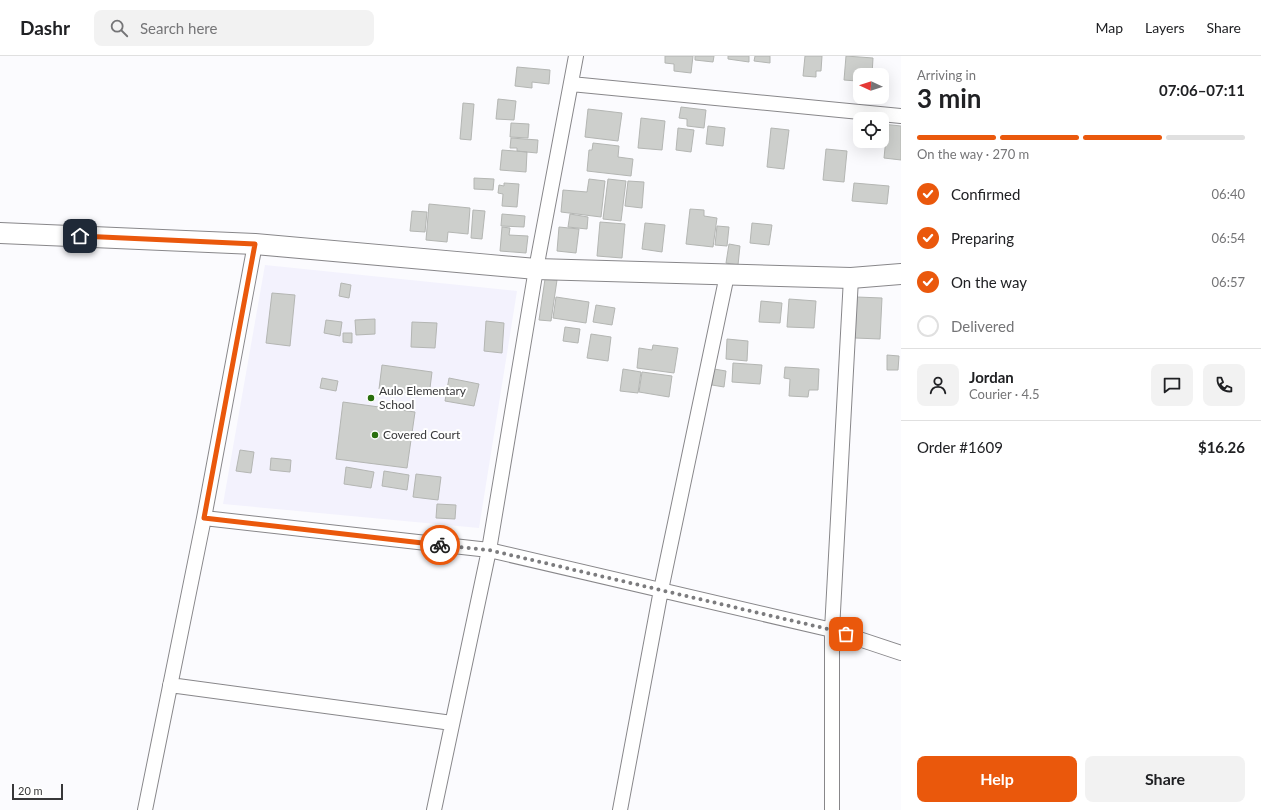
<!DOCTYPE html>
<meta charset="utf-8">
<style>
:root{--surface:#fff;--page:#f2f2f2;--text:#202124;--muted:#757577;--line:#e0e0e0;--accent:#ea580c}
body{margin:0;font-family:Lato,sans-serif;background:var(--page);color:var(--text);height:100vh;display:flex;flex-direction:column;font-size:15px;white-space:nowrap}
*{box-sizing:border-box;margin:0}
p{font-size:13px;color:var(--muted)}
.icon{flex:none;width:22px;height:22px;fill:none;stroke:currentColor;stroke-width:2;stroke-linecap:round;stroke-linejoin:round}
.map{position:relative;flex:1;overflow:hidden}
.sheet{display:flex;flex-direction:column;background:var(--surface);width:360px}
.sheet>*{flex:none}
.needle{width:26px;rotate:273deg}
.controls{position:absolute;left:853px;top:12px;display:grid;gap:8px}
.controls a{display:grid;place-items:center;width:36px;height:36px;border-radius:8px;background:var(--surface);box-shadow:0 4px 16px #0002;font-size:20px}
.scale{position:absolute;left:12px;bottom:10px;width:51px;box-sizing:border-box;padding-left:4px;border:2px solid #373739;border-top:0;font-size:11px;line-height:14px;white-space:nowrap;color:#373739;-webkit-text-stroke:3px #fff;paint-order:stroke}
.pin{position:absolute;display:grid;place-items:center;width:34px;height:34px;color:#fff;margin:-17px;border-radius:8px;box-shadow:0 2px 6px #0006}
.courier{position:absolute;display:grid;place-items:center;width:40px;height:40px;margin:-20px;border:3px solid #ea580c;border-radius:50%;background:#fff;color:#222;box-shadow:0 1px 5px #0007}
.head em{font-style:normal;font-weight:700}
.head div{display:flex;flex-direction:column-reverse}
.head{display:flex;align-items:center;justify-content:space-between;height:68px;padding:0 16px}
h1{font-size:26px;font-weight:700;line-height:30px}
.bar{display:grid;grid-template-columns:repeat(4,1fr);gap:6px 4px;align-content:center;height:48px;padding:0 16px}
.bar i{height:5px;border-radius:3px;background:var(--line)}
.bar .active{background:var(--accent)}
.bar p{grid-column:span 4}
.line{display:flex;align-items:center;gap:10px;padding:0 16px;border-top:1px solid var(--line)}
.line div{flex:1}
.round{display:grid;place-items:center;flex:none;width:42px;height:42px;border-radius:8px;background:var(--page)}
ol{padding:0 16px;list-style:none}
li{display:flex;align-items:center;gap:12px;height:44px}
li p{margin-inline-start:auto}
li .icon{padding:4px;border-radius:50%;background:var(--accent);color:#fff;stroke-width:4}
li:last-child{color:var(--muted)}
li i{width:22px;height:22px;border:2px solid var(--line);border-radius:50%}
.cta{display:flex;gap:8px;margin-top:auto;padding:8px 16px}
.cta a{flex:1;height:46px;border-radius:8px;background:var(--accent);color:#fff;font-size:16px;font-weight:700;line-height:46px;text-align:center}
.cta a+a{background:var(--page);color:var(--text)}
header{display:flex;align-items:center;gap:24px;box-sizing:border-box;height:56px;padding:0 20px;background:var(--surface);border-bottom:1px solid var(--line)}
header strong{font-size:19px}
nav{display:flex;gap:22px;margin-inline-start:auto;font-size:14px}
.search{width:280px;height:36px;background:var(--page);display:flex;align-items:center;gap:10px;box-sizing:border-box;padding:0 14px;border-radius:8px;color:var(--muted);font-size:15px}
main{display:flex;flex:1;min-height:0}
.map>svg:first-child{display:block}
.built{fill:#f3f2fd}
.building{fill:#cdcfcc;stroke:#b4b6b3}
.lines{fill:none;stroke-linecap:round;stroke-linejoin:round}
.street-casing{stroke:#88878a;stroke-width:16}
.secondary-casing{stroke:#88878a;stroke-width:22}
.street{stroke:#fff;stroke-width:14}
.secondary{stroke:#fff;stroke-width:20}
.done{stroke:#7c7c7e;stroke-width:4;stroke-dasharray:0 7.2}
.route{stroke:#ea580c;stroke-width:5}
.poi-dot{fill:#296f0d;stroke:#fff;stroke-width:1.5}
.labels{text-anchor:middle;stroke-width:4;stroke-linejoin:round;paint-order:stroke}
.poi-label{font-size:12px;fill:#373739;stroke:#fff;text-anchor:start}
</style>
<header>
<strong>Dashr</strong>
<div class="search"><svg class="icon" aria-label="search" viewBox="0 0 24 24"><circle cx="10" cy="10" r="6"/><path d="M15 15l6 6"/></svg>Search here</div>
<nav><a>Map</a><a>Layers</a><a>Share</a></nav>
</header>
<main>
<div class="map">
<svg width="901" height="754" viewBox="0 0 901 754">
<rect width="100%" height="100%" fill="#fbfbfe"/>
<path class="built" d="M265,209L517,235L479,472L223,448Z"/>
<path class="building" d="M665,0H693L691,17L674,15V8L665,7Z
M695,0H714L713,6L695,4Z
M728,0H749V6L728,3Z
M755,0H770V7L754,5Z
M805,0H822L821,15H816V21L803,20Z
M846,0L873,2L872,19H860V32H857V25L844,24Z
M517,11L550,14L549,28L532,26V32L515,30Z
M498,43L516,45L514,64L496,63Z
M463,47L474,48L471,84L460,83Z
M681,51L706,54L704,72L687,70V63L679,62Z
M588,53L622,57L618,85L585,81Z
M641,62L665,65L662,94L638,92Z
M511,67L529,68L528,82L510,81Z
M882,68L901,70V104L884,102L886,82H882Z
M708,70L725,72L723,90L706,88Z
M678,72L694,74L691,96L676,94Z
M771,72L789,74L784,113L767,111Z
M511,82L538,84L537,97L517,95V92H510Z
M593,87L619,90L618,101L633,103L631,120L587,115L589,94H592Z
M826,93L847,95L844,126L823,124Z
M502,94L527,96L526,116L500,114Z
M474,122L494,123L493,134L474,133Z
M589,123L605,125L601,161L561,156L563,134L587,136Z
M608,123L626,125L621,165L603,163Z
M628,125L644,126L642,152L625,150Z
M504,127L519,128L517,151L502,150L503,138L498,137L499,129L504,130Z
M854,127L889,130L887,148L852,145Z
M429,148L470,152L468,178L448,176L447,186L426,184Z
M690,153L704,154V160L717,162L713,191L686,188Z
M473,154L485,155L482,183L471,182Z
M412,155L427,156L425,176L410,175Z
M502,158L525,160L524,171L501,170Z
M570,158L588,161L587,173L568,171Z
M600,166L625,168L622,202L597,200Z
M645,167L665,169L662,196L642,193Z
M752,167L772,169L769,189L750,187Z
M717,170L729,171L727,190L715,189Z
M502,171L510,172L509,179L528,180L526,197L500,195Z
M559,171L579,173L576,197L557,195Z
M729,188L740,190L738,209L726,207Z
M545,223L557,224L551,265L539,264Z
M341,227L351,229L349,242L339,240Z
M272,237L295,239L290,290L266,287Z
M556,241L589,246L586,267L553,262Z
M857,241L882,242L880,283L855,282Z
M789,243L816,245L814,272L787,271Z
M761,245L782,247L780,267L759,266Z
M596,249L615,252L612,269L593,266Z
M375,263V278L356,279L355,264Z
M326,264L342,266L340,280L324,277Z
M486,265L504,267L502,297L484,295Z
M412,266L437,267L435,292L411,291Z
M565,271L580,273L578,287L563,285Z
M343,277H352V287L343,286Z
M591,278L611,281L608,305L587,302Z
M727,283L748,285L747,305L726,303Z
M653,289L678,292L674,317L637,312L639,292L652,294Z
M887,299L899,300L898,314H887Z
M733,307L762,309L760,328L732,326Z
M382,309L432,316L429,340L379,333Z
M785,311L819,313L818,334H809L808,341L789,340L790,323L784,322Z
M623,313L641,316L638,337L620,335Z
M714,313L726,315L724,331L712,329Z
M642,316L672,320L669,341L639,336Z
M322,322L338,325L336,335L320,332Z
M449,322L479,328L474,350L445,345Z
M343,346L415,356L407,412L336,403Z
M240,394L254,396L251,417L236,415Z
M271,402L291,404L290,416L270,414Z
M346,411L374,416L371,432L344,428Z
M384,415L409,419L407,434L382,430Z
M416,418L441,421L438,444L413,441Z
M437,448L456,449L455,463L436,462Z"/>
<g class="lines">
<defs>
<path id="street" d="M571,28L901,60
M204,462L489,494L832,574L901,597
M170,629L452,667
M145,754L204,462L255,188
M434,754L489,494L536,213L576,0
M620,754L661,534L727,219
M832,754V574L851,222"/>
<path id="secondary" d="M0,177L255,188L536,213L851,222L901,218"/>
</defs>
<use href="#street" class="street-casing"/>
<use href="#secondary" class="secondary-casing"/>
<use href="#street" class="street"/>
<use href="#secondary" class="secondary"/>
</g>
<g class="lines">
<path class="done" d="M440,489L489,494L832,574L846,578"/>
<path class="route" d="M80,180L255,188L204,462L440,489"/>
</g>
<g class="poi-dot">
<circle cx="371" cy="342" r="4"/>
<circle cx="375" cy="379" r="4"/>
</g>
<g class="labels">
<g class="poi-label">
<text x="379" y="339">Aulo Elementary<tspan x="379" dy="14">School</tspan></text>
<text x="383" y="383">Covered Court</text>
</g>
</g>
</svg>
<div class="controls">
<a><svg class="needle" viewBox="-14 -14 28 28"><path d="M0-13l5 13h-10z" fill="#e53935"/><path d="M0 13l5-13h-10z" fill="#757577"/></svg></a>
<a><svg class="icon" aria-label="locate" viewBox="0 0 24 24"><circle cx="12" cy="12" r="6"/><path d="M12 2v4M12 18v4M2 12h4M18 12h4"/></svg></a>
</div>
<div class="scale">20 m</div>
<div class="pin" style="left:846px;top:578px;background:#ea580c"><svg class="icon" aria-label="bag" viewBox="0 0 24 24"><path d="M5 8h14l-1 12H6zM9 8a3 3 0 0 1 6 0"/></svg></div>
<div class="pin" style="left:80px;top:180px;background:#1f2937"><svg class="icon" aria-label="home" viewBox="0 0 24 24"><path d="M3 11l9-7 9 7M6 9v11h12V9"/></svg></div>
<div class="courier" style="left:440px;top:489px"><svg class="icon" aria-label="bike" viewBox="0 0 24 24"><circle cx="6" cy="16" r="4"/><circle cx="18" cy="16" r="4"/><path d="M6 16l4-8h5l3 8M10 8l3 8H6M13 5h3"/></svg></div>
</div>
<section class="sheet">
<div class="head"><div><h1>3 min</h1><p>Arriving in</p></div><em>07:06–07:11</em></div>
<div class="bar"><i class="active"></i><i class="active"></i><i class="active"></i><i></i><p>On the way · 270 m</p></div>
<ol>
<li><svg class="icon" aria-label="check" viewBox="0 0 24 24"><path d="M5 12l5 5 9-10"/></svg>Confirmed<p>06:40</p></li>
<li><svg class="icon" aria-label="check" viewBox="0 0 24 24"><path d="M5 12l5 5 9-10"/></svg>Preparing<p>06:54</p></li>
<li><svg class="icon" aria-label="check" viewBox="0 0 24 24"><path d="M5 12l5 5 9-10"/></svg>On the way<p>06:57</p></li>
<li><i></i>Delivered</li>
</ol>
<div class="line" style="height:72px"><a class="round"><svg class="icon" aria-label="person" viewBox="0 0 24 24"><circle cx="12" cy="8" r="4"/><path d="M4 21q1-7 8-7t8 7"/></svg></a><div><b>Jordan</b><p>Courier · 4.5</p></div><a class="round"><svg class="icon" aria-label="chat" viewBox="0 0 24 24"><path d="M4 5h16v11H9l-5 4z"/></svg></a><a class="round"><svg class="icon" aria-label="phone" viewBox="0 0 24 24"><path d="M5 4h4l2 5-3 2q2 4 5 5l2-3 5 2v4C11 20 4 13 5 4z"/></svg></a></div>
<div class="line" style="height:52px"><div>Order #1609</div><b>$16.26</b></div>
<div class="cta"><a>Help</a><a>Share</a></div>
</section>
</main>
